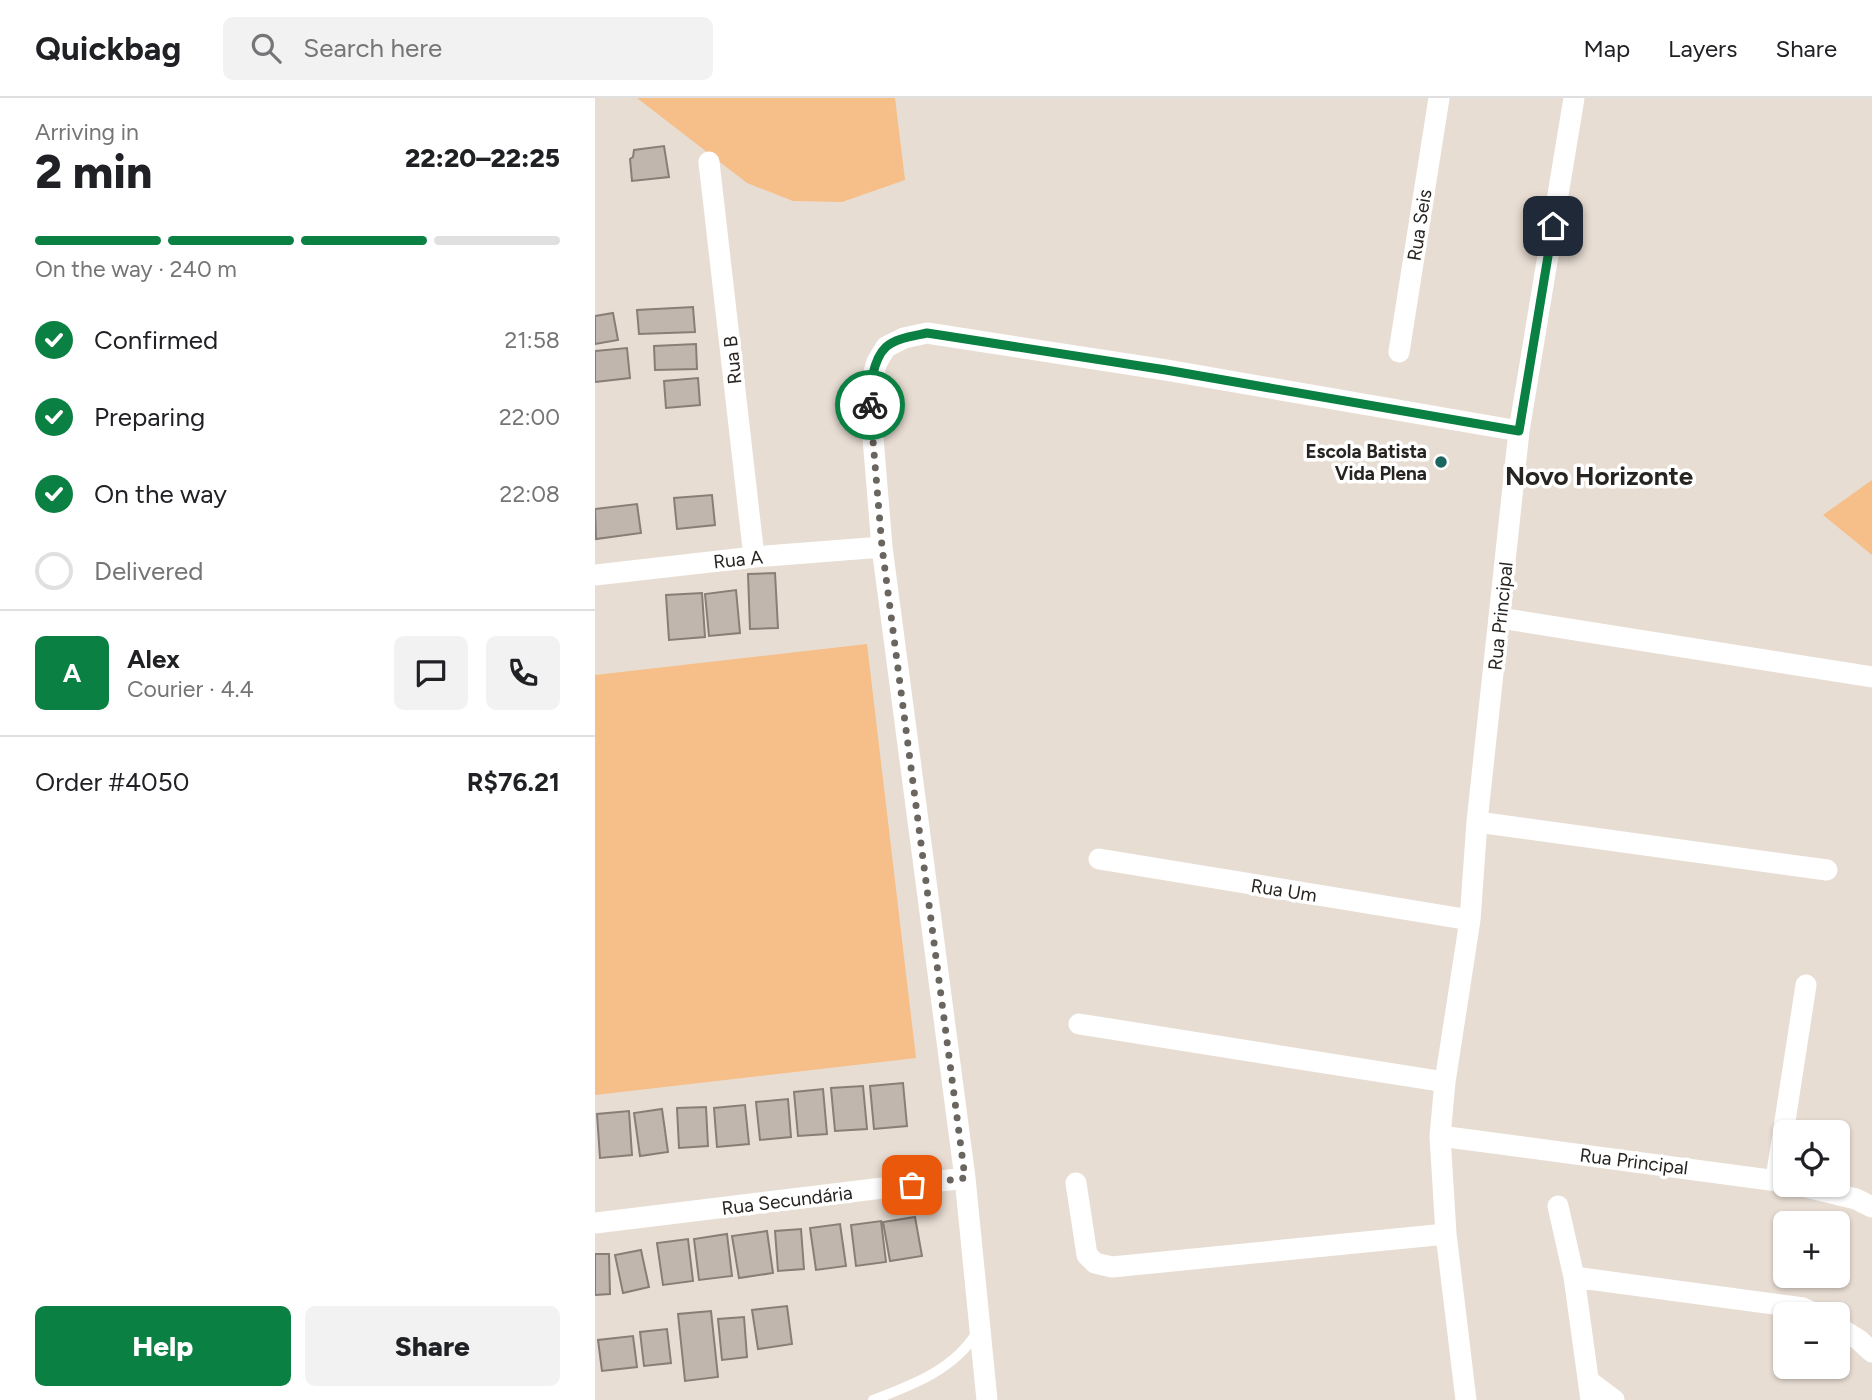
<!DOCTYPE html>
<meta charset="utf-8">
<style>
:root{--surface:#fff;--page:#f2f2f2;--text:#202124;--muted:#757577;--line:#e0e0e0;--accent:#0b8043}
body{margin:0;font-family:Figtree,sans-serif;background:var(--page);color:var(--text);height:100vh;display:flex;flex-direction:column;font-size:26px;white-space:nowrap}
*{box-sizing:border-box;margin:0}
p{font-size:23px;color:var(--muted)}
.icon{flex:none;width:38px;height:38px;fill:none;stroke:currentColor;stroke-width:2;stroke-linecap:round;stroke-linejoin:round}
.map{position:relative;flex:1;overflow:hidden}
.sheet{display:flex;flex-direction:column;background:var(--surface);width:595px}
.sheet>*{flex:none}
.tools{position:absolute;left:1178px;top:1022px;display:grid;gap:14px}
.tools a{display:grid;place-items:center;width:77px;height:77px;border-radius:10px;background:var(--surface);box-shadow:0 2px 5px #0004;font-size:35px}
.pin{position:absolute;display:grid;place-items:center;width:60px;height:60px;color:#fff;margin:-30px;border-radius:14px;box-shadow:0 4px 10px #0006}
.courier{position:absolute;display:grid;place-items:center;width:70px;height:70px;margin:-35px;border:5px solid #0b8043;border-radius:50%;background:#fff;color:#222;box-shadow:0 2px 9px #0007}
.summary em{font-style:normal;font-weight:800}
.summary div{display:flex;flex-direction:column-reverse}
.summary{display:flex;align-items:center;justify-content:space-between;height:119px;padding:0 35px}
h1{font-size:46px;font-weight:800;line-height:52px}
.bar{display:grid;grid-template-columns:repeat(4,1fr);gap:10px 7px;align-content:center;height:84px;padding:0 35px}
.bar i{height:9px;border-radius:5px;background:var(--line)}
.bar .active{background:var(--accent)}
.bar p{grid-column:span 4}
.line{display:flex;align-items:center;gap:18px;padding:0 35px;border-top:2px solid var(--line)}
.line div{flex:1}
.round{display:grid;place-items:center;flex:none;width:74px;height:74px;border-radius:10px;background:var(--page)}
ol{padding:0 35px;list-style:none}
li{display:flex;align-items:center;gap:21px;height:77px}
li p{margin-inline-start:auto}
li .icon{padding:7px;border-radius:50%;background:var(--accent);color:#fff;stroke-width:4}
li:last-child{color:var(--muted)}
li i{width:38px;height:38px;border:4px solid var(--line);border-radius:50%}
.button{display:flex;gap:14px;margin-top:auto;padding:14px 35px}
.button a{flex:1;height:80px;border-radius:10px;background:var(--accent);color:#fff;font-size:28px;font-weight:800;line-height:80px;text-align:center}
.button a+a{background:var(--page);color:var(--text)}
header{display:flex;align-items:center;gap:42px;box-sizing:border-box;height:98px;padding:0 35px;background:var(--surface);border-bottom:2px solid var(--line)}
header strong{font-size:33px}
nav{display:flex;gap:38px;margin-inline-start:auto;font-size:24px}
.search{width:490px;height:63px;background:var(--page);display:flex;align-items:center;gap:18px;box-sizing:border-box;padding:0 24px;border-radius:10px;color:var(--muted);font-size:26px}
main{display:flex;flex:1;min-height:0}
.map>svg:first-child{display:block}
.green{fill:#f6be88}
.building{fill:#c1b6ad;stroke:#887e75;stroke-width:2}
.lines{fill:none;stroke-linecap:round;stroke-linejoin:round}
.lane{stroke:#fff;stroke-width:10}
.street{stroke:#fff;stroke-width:21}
.done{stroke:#6b655f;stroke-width:7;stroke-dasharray:0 12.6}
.route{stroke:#0b8043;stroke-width:9}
.poi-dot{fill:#1a6661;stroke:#fff;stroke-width:2.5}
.labels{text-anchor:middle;stroke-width:7;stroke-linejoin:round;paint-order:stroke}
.street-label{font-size:19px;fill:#282421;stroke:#fff}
.poi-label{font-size:19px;font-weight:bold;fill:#282421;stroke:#fff;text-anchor:end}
.district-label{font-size:26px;font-weight:bold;fill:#282421;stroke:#fff}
</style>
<header>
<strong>Quickbag</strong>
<div class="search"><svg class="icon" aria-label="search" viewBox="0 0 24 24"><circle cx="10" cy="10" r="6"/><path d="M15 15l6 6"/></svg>Search here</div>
<nav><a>Map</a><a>Layers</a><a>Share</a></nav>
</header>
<main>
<section class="sheet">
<div class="summary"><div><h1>2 min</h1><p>Arriving in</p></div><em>22:20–22:25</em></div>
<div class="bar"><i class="active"></i><i class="active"></i><i class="active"></i><i></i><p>On the way · 240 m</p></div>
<ol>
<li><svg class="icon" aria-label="check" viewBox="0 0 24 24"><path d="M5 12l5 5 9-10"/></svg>Confirmed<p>21:58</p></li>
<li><svg class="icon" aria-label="check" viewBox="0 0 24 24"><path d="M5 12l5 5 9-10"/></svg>Preparing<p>22:00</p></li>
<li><svg class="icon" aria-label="check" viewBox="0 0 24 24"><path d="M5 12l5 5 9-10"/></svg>On the way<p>22:08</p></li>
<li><i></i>Delivered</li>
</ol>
<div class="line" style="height:126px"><b class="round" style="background:var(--accent);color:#fff">A</b><div><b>Alex</b><p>Courier · 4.4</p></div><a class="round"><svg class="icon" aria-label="chat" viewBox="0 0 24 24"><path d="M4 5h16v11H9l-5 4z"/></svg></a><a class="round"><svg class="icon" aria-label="phone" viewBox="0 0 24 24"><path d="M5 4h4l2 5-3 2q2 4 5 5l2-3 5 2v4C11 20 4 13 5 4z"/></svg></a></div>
<div class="line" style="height:91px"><div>Order #4050</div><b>R$76.21</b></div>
<div class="button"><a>Help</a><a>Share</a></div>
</section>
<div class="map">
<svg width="1277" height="1302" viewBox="0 0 1277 1302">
<rect width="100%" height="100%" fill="#e8ddd3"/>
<path class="green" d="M42,0H300L310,82L247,104L198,103L152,85Z
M1277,382V457L1228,417Z
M272,546L321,960L0,997V577Z"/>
<path class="building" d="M69,48L74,79L37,83L35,61L38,59L39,52Z
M98,209L100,234L44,236L42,212Z
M18,215L23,242L0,246V218Z
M101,246L102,271L60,272L59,248Z
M32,250L35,280L0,284V253Z
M103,280L105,307L71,310L69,283Z
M117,397L120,427L82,431L79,400Z
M42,406L46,435L1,441L0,411Z
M180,475L183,530L155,531L153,476Z
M141,492L145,535L114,538L110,496Z
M107,495L110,539L74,542L71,497Z
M308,985L312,1028L279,1031L275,988Z
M268,988L272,1031L240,1033L236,990Z
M228,991L232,1036L203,1038L199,994Z
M193,1001L196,1039L165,1042L161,1004Z
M150,1007L154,1046L122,1049L119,1010Z
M111,1009L113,1048L84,1050L82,1010Z
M67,1011L73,1054L45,1058L39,1015Z
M34,1013L37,1057L5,1060L2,1016Z
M320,1119L327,1158L295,1163L288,1124Z
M286,1123L291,1164L261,1168L256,1127Z
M245,1126L251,1168L221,1172L215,1130Z
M206,1131L209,1171L183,1173L180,1133Z
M172,1133L178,1175L144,1180L137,1138Z
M132,1136L137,1178L104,1182L99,1141Z
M93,1141L98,1183L68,1187L62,1145Z
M46,1152L54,1189L28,1195L20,1157Z
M0,1156H14L15,1196L0,1197Z
M192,1208L197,1246L163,1251L157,1212Z
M116,1213L123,1279L90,1283L83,1216Z
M149,1219L152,1259L127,1262L123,1221Z
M72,1231L76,1265L49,1268L45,1234Z
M38,1238L42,1269L7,1273L3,1242Z"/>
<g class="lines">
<path class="lane" d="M278,1302C317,1287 359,1272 382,1234"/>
<path class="street" d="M114,64L159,459
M804,254L844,0
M0,477L159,459L287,449
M905,520L1277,579
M882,724L1232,772
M504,761L875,822
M484,926L850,984
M845,1038L1190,1084
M1181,1081L1211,887
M481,1085L492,1157L500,1165L517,1169L851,1136
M1203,1087L1261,1101L1277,1109
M963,1108L979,1179L996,1302
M0,1125L370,1080
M979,1179L1208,1210L1221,1216
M1242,1228L1264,1242L1277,1254
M995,1284L1019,1302
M392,1302L370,1080L287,449L274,291L282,264L291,249L309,240L332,235L571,272L924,333
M871,1302L851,1136L845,1038L850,984L875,822L882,724L924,333L979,0"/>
</g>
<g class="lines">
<path class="done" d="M275,307L287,449L370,1080L317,1087"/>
<path class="route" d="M275,307C274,291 278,261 291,249C301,240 319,238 332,235L571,272L924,333L958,128"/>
</g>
<circle class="poi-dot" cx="846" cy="364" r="7"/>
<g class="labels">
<g class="street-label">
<text transform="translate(824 127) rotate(-81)" y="7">Rua Seis</text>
<text transform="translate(137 262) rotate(-96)" y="7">Rua B</text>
<text transform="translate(143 461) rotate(-6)" y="7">Rua A</text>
<text transform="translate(905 518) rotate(-84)" y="7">Rua Principal</text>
<text transform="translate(689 792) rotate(9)" y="7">Rua Um</text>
<text transform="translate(1039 1063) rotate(7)" y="7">Rua Principal</text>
<text transform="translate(192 1102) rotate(-7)" y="7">Rua Secundária</text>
</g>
<g class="poi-label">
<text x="832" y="360">Escola Batista<tspan x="832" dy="22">Vida Plena</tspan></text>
</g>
<g class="district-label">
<text x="1004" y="387">Novo Horizonte</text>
</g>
</g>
</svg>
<div class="tools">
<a><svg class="icon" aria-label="locate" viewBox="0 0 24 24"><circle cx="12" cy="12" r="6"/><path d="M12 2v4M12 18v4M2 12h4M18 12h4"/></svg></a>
<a>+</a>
<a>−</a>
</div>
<div class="pin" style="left:317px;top:1087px;background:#ea580c"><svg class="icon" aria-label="bag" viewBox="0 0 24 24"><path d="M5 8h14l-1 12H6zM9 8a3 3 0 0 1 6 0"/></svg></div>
<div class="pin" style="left:958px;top:128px;background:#1f2937"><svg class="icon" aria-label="home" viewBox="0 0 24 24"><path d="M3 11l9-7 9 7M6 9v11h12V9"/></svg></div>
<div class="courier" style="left:275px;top:307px"><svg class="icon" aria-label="bike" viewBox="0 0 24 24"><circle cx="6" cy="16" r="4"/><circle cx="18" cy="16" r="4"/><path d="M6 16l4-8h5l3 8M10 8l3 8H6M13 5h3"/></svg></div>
</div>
</main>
